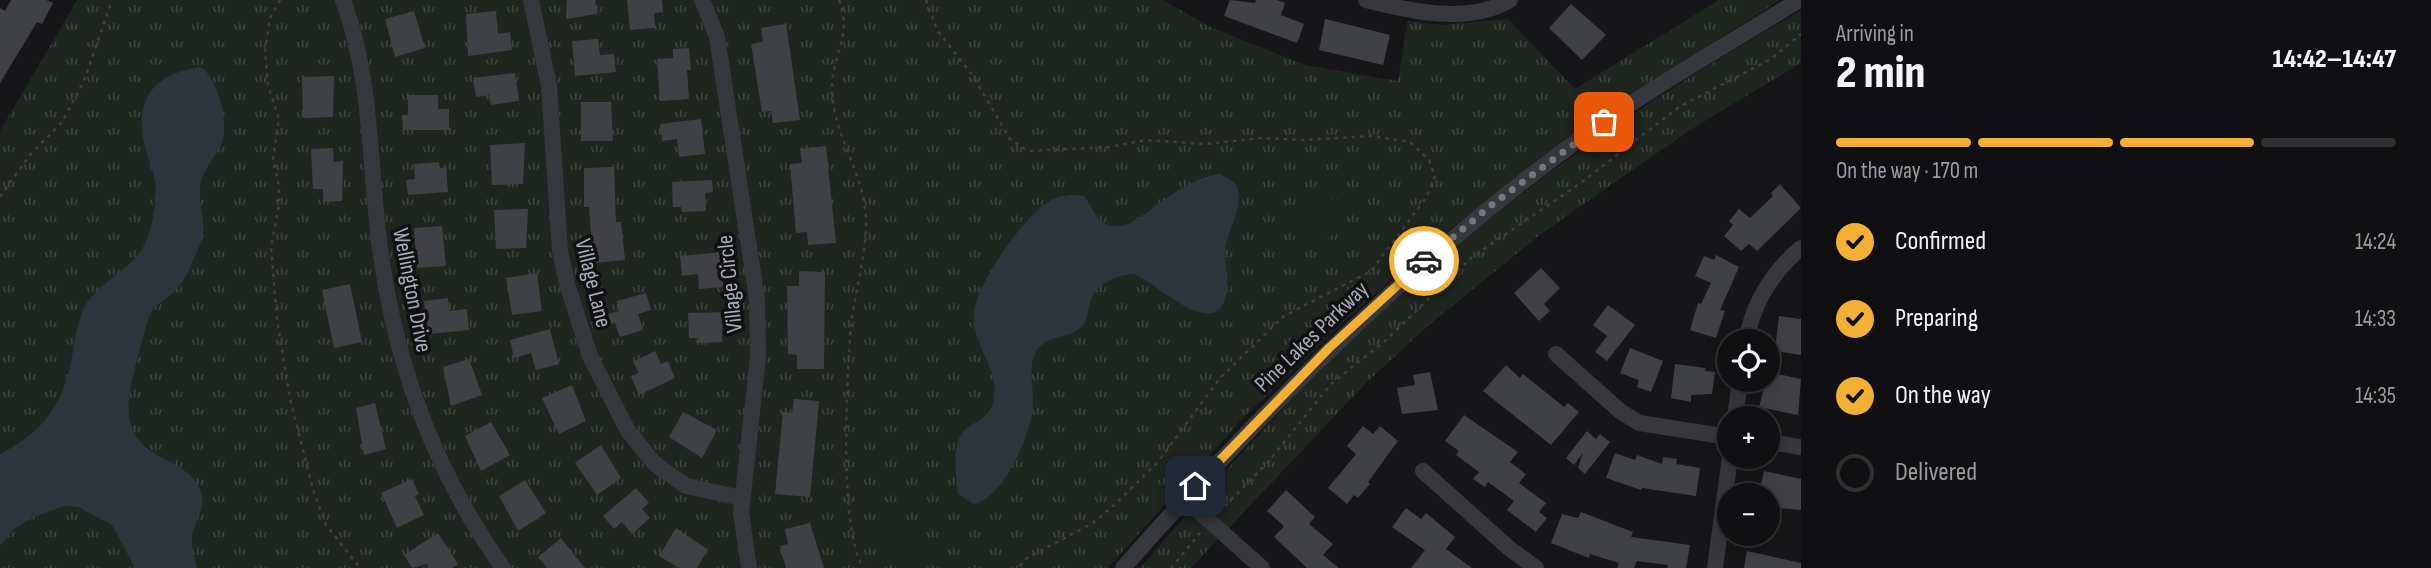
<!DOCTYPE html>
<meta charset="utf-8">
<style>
:root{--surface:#101012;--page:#19191b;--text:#f1f3f6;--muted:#9c9d9f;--line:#303032;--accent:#f2b134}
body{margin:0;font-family:"Sofia Sans Condensed",sans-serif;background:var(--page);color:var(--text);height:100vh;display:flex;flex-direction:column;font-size:26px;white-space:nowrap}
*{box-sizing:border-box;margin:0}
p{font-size:23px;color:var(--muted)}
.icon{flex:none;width:38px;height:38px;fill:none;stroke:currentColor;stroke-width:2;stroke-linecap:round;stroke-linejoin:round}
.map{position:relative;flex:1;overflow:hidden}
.side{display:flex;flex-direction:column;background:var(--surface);width:630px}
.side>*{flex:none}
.fabs{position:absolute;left:1717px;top:329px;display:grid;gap:14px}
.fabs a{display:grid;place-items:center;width:63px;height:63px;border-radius:50%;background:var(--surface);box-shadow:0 4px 18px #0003,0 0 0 2px var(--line);font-size:35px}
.pin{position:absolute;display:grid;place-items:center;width:60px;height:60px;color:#fff;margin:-30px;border-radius:14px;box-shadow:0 4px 10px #0006}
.courier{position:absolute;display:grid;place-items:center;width:70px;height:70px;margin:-35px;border:5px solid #f2b134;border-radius:50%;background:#fff;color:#222;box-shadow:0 2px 9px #0007}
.headline em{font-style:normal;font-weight:800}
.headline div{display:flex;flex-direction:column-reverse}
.headline{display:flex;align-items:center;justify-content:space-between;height:119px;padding:0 35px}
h1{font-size:46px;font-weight:800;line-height:52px}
.bar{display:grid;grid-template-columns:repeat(4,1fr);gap:10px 7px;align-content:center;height:84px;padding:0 35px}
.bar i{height:9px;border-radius:5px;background:var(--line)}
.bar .on{background:var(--accent)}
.bar p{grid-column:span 4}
ol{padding:0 35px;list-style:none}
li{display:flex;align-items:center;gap:21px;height:77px}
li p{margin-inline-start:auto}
li .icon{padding:7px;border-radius:50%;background:var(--accent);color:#111;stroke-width:4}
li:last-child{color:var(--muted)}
li i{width:38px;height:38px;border:4px solid var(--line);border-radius:50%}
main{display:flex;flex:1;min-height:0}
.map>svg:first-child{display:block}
.grass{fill:url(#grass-tufts)}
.pitch{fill:#1e261f}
.water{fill:#2c353c}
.building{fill:#404145}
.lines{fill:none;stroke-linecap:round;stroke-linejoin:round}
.path{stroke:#3d3f44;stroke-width:2.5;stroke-dasharray:3.5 5;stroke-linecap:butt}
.minor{stroke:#37383d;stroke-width:16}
.done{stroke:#757880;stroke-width:7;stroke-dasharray:0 12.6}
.route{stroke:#f2b134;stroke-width:9}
.labels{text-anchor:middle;stroke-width:7;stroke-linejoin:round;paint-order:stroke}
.street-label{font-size:23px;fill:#a8adb8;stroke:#111113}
</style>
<main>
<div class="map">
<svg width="1801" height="568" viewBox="0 0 1801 568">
<defs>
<pattern id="grass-tufts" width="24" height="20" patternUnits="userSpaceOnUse" patternTransform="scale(1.75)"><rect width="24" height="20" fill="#1e261f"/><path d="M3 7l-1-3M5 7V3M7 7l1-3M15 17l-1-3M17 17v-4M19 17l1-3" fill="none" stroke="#3c433d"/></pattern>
</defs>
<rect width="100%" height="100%" fill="#161618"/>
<path class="grass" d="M77,0H1163L1208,26L1305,65L1398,81L1407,21L1443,25L1508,19L1575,89L1719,0H1780L1600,115L1443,235L1350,316L1244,417L1108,568H0V131Z
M1801,11V63L1690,130L1541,234L1424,329L1365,384L1191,568H1140C1230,464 1323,360 1427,270C1543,171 1668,86 1801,11Z"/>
<path class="pitch" d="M1312,193L1343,202L1348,211C1344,232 1308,262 1294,233L1299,200Z
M889,518L916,530L923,538L921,556L904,568L888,564L876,551V527Z"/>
<path class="water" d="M201,67C219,80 232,129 219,149C210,164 201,172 200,191C199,209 208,226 200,244C194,258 187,279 176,290C169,297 158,303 152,311C147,317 130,386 129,398C123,463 183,453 199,487C209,508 195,517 192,537C191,547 195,558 197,568H135L112,525L78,507L64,506L32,518L15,528L0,546V454C46,431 65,401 73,351C76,333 78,317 88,301C105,278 135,268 146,241C153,223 157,203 155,183C153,168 147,157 144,143C134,96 157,73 201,67Z
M1220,174L1235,183C1246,204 1230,224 1226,245C1223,260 1229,274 1227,288C1221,350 1154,280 1134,274C1118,275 1096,283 1091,300C1088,308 1088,318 1083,325C1071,340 1047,334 1037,350C1026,368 1035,389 1033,408C1030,437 1003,498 974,504L958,494C956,475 950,441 967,428C978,420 989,417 993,403C1002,369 970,345 974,311C977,284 1025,215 1048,202C1059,195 1072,194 1084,196C1090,203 1093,212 1099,219C1121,239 1144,213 1161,202C1178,190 1200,176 1220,174Z"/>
<path class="building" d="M11,0H46L53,3L42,24L37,22L0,83V8L5,11Z
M567,0H595L597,14L566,19Z
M627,0H662L663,12L654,13L655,28L630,30Z
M1230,0L1255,3L1256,0H1277L1285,3L1281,15L1304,24L1297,43L1224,16Z
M1571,4L1606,35L1582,60L1549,28Z
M414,11L425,48L395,57L385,19Z
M496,11L498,34L510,32L512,50L468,56L466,14Z
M1325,19L1390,35L1383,65L1319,50Z
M786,24L800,120L773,123L771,111L762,112L751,44L763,42L761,28Z
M598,39L600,55L614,54L616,72L575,76L572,41Z
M689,48L691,70H687L689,99L660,101L657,59L673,58V49Z
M515,73L519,101L491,105L489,95L476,97L473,78Z
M334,76L333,117L303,118L302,77Z
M408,95H438V109H449V130H403L402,115H408Z
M581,102H611L613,141H581Z
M701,119L705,154L679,157L677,139L662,141L660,124Z
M525,143L523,184L492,185L490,145Z
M826,146L836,243L808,245L807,232L796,233L790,164L802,163L800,149Z
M333,148L334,162L343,161L342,201L323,202V189H313L311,149Z
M439,162L440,168L446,167L448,192L408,195L406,180L415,179L414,164Z
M614,167L616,222H621L625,260L593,263L589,207H584V168Z
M712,180L713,192L705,193L706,211L682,212L681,207H673L672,182Z
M1780,184L1801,208L1757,251L1749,244L1741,251L1724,236L1733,225L1729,221L1739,209L1750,218L1773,196L1771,193Z
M528,209L526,248L496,249L494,210Z
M442,226L446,266L417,268L414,228Z
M723,252V287L699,289L698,274L682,276L680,256Z
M1716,255L1739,267L1720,310L1725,311L1716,338L1690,330L1698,303L1701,304L1711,283L1695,276L1704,256L1714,260Z
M1541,268L1560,288L1544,304L1550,311L1539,321L1514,293Z
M799,271L825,272L824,369H797V355L788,354L787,286H799Z
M537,273L542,311L512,315L506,278Z
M350,284L362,342L334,348L322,290Z
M646,293L651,310L638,314L643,330L620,337L615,323L611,324L608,314L619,311L617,301Z
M448,298L449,311L467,309L469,330L428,334L424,301Z
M1608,305L1635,325L1607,361L1595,352L1607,336L1593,325Z
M729,312L730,324H722V342L698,343V338H689L688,313Z
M1779,316L1801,319V355L1775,351Z
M550,329L559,364L536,370L531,353L514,358L510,340Z
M1630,348L1663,361L1651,392L1637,387L1639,380L1620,373Z
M655,351L661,364L668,361L675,378L639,395L631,376L639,373L633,362Z
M469,359L482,395L451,406L443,367Z
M1675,364L1706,368L1705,371L1715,372L1712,394L1691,395V402L1671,398Z
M1506,365L1520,378L1523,374L1564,407L1568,403L1579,412L1551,445L1483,391Z
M1430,372L1438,410L1402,414L1397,388L1415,385L1413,375Z
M1768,372L1801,379L1798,415L1759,407Z
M572,385L586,421L559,434L542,398Z
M794,399L819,401L810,497L775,494L783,412L792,413Z
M375,403L386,449L364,455L356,408Z
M683,412L717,430L702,458L669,437Z
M1464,415L1518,452L1510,462L1526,474L1519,483L1546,503L1539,512L1547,518L1536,532L1507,510L1514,501L1488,482L1485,487L1473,479L1479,472L1456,455L1459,451L1445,441Z
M491,422L510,455L481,471L465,436Z
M1363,426L1373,434L1380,426L1398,441L1368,482L1370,484L1358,498L1354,495L1347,504L1328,488L1356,454L1347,446Z
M1587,431L1596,439L1600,434L1610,442L1585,474L1578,468L1583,453L1574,465L1566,458Z
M601,445L621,478L597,495L575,463Z
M1615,453L1635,460L1637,455L1662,464L1663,457L1677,459L1676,464L1700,468L1696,496L1642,488L1641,490L1606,478Z
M1764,471L1801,479V510L1768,507V495L1759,493Z
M412,479L419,494L415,496L424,515L397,528L381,493Z
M525,480L546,513L518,531L499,496Z
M636,488L649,503L642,509L650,518L632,534L622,522L614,529L603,516Z
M1286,490L1315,517L1309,524L1333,544L1323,555L1339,568H1307L1274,537L1284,526L1267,511Z
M1406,508L1421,519L1426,513L1455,537L1446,549L1472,568H1411L1425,550L1392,527Z
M1581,512L1633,532L1631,537L1690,545L1686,568H1667L1668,565L1637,561L1634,568H1617L1619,563L1590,554L1589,558L1551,543L1562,514L1578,518Z
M810,523L824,568H786L780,546L788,544L785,529Z
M676,528L708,550L697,568H679L659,556Z
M438,533L458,564L453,568H429L427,564L412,568L404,555Z
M561,538L585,568H547L538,557Z
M1747,551L1801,563V568H1744Z"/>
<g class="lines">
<path class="path" d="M280,0L270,18L265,51L268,85L279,119L273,159L279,186V205L271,247L277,319L290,399L314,493L326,525L360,568
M839,0C853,36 832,54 832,88C832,135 866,175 866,221C866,258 855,290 851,326C847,371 838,535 864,568
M926,0L937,30L973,76L1010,139L1028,151L1109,147L1146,140L1206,144L1261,138L1304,140L1370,136L1410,142L1429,160L1435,177L1426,198L1371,271L1284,316L1220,378L1158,462L1113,506L1093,523L1027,558L1018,568
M0,197L29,156L62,122L84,81L112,0
M1219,512L1268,462L1331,384L1385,341L1471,258L1582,182L1679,107L1771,59L1801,34
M1171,568L1200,533"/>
<path class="minor" d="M343,0C371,76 369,152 378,231C391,353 432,468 503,568
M531,0L549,86L560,251L568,287L590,356L628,431L655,464L686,486L742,498
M702,0L717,37L757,299L758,358L741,513L749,568
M1366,0C1409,11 1469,25 1510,0
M1746,341C1753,304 1772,272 1801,248
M1556,354L1620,411L1639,423L1729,437
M1735,418L1740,380
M1768,442L1801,447
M1423,471L1510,549L1536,568
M1184,498L1262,568
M1123,568C1263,409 1412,260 1584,136C1653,86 1727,45 1799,0
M1715,568L1730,457"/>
</g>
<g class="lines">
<path class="done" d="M1424,261L1493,204L1604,122"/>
<path class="route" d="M1195,486L1329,348L1424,261"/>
</g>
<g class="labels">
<g class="street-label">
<text transform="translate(594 283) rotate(76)" y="8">Village Lane</text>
<text transform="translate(729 284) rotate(-96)" y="8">Village Circle</text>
<text transform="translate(413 290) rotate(79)" y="8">Wellington Drive</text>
<text transform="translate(1311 336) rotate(-44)" y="8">Pine Lakes Parkway</text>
</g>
</g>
</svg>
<div class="fabs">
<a><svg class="icon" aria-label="locate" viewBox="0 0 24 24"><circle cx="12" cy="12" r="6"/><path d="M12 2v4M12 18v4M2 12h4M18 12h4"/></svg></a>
<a>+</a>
<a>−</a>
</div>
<div class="pin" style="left:1604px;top:122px;background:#ea580c"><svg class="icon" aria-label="bag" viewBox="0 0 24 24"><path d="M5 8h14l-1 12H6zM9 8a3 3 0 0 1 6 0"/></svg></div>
<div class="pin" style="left:1195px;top:486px;background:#1f2937"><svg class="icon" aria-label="home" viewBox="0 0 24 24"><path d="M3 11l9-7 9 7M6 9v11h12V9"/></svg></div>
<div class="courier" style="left:1424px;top:261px"><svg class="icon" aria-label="car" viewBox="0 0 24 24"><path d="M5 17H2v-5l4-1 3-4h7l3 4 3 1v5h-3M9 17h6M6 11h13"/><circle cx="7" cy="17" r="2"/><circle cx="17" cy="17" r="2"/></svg></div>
</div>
<section class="side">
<div class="headline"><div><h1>2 min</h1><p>Arriving in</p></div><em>14:42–14:47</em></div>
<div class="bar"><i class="on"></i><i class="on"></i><i class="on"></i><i></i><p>On the way · 170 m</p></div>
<ol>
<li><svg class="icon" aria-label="check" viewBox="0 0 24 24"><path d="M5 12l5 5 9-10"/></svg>Confirmed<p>14:24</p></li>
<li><svg class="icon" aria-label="check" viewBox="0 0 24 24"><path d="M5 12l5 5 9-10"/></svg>Preparing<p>14:33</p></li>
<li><svg class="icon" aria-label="check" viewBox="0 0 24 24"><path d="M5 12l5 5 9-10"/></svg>On the way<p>14:35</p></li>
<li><i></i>Delivered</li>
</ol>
</section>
</main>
